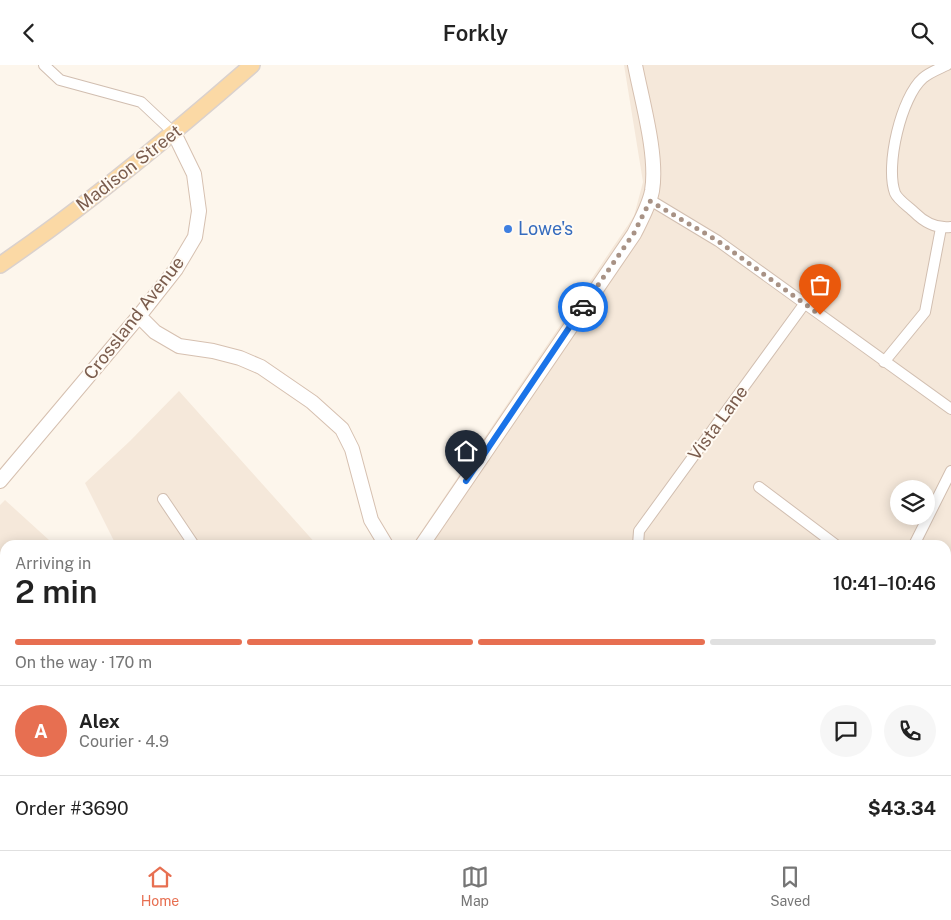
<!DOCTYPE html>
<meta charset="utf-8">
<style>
:root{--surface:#fff;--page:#f6f6f6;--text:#222;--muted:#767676;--line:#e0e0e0;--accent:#e76f51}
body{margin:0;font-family:"Public Sans",sans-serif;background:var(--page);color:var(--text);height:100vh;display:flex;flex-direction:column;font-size:19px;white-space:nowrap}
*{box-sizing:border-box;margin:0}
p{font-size:16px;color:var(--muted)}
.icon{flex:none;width:28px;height:28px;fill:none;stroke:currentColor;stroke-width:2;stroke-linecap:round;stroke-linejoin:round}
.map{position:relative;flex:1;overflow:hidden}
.side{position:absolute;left:0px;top:475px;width:951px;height:310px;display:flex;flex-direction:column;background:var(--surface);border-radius:15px 15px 0 0;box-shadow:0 2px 12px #0003}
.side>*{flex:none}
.controls{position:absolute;left:890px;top:415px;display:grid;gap:10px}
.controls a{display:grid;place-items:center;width:45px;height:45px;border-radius:50%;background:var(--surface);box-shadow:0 2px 12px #0003;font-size:25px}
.pin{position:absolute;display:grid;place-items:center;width:42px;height:42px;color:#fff;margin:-51px -21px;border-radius:50% 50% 50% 0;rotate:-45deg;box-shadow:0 0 5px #0007}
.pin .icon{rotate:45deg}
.courier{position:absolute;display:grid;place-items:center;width:50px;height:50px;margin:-25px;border:4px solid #1a73e8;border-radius:50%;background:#fff;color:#222;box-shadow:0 1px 6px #0007}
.head em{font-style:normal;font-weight:600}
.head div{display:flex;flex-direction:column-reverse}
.head{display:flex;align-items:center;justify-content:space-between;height:85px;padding:0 15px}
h1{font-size:32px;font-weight:600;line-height:38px}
.bar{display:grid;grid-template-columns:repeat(4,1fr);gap:8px 5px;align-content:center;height:60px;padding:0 15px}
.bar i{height:6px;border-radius:4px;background:var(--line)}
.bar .on{background:var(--accent)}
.bar p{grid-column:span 4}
.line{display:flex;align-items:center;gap:12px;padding:0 15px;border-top:1px solid var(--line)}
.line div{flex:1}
.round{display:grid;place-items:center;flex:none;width:52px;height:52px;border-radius:26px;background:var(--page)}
header{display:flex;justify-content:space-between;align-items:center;height:65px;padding:0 15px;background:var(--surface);font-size:22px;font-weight:600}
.tabs{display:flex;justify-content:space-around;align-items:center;height:70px;border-top:1px solid var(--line);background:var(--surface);font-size:14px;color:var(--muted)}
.tabs a{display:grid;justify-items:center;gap:2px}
.tabs .on{color:var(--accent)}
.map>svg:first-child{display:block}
.residential{fill:#f5e8da;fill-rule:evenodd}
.industrial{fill:#efe9e4}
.green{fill:#d8ecc9}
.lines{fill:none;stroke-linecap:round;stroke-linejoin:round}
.street-casing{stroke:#d1beb0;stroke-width:12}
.secondary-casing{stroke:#d6c0b0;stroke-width:16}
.primary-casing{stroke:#dad1cd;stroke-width:18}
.street{stroke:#fff;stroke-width:10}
.secondary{stroke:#fff;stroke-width:14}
.primary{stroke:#fbd9a5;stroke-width:15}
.done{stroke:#a89285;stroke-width:5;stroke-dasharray:0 9}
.route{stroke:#1a73e8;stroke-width:6}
.shop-dot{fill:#3f7fe0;stroke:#fffaf3;stroke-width:2}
.labels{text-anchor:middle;stroke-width:4;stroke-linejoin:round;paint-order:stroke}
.street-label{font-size:18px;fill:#7a5c4d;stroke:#fffaf3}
.shop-label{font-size:18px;fill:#366cbe;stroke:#fffaf3;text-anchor:start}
</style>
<header><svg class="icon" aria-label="back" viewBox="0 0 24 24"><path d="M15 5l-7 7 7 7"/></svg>Forkly<svg class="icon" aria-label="search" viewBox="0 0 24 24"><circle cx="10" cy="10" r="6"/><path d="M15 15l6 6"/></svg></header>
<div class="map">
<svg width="951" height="785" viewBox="0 0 951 785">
<rect width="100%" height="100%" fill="#fdf6ec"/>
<path class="residential" d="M624,0H951V675L946,684V480H412L634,151L643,117ZM899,424H926V451H899Z
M179,326L317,480H116L85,418L130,376Z
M5,435L49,475V480H5V656L0,652V440Z
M179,780H901L900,785H186Z"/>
<path class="industrial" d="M951,675V785H900L901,780H946V684Z"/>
<path class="green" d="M0,652L5,656V780H179L186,785H0Z"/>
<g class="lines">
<defs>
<path id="street" d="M44,0L60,15L141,37L174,68
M947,0C939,4 930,7 923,13C901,32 885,101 895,128C898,135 909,142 914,147C924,157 936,164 951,162
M650,135L718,176L951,344
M884,297L925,247L941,163
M759,422L836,480
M163,434L194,480
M638,480L639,466L805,238
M914,480L951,406
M0,498L5,518
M946,685L951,688
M290,780L297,785
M402,780L409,785
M550,780L555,785
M482,785L487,780
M737,785L742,780"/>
<path id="secondary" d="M139,251L155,267L179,281L213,286L240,293L261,302L312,337L342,364L352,384L371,455L386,480
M0,416L139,251L176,204L195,172L199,146L194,109L174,68
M422,480L634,169C641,155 649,141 652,126C658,91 642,36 635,0
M0,607H5
M727,780L729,785"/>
<path id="primary" d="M0,200C89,139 171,71 252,0"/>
</defs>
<use href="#street" class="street-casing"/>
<use href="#secondary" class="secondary-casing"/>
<use href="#primary" class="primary-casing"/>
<use href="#street" class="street"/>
<use href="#secondary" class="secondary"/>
<use href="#primary" class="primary"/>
</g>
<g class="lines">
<path class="done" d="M583,242L634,168L650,136L718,176L820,250"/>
<path class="route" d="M466,416L583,242"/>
</g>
<circle class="shop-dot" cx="508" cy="164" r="5"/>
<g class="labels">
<g class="street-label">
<text transform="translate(129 103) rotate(-38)" y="6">Madison Street</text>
<text transform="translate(134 253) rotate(-52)" y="6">Crossland Avenue</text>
<text transform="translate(718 358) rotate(-54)" y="6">Vista Lane</text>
</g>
<g class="shop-label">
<text x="518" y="170">Lowe's</text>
</g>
</g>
</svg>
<div class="controls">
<a><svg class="icon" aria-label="layers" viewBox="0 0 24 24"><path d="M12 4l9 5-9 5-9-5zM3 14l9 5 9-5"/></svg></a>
</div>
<div class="pin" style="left:820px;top:250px;background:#ea580c"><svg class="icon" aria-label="bag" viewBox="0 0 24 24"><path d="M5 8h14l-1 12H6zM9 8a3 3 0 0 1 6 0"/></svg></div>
<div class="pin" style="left:466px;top:416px;background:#1f2937"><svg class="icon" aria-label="home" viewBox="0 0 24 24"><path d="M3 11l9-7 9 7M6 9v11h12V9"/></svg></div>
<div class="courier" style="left:583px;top:242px"><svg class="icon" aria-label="car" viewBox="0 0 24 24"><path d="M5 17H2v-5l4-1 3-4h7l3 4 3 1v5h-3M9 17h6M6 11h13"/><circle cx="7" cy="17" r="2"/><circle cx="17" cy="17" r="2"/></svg></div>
<section class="side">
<div class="head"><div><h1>2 min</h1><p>Arriving in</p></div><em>10:41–10:46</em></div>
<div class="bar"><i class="on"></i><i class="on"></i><i class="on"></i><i></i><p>On the way · 170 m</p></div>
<div class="line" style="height:90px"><b class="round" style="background:var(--accent);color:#fff">A</b><div><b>Alex</b><p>Courier · 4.9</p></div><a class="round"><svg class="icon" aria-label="chat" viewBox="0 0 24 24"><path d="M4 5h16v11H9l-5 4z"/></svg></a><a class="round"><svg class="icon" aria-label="phone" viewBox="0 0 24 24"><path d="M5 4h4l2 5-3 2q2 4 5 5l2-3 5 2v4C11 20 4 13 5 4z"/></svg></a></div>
<div class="line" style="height:65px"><div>Order #3690</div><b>$43.34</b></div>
</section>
</div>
<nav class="tabs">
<a class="on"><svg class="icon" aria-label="home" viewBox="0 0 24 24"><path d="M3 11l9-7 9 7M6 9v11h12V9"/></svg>Home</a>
<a><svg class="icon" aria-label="map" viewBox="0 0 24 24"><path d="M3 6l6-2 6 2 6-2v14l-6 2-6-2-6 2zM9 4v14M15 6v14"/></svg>Map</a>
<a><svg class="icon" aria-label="saved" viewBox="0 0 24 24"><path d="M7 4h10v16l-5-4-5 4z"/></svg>Saved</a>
</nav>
